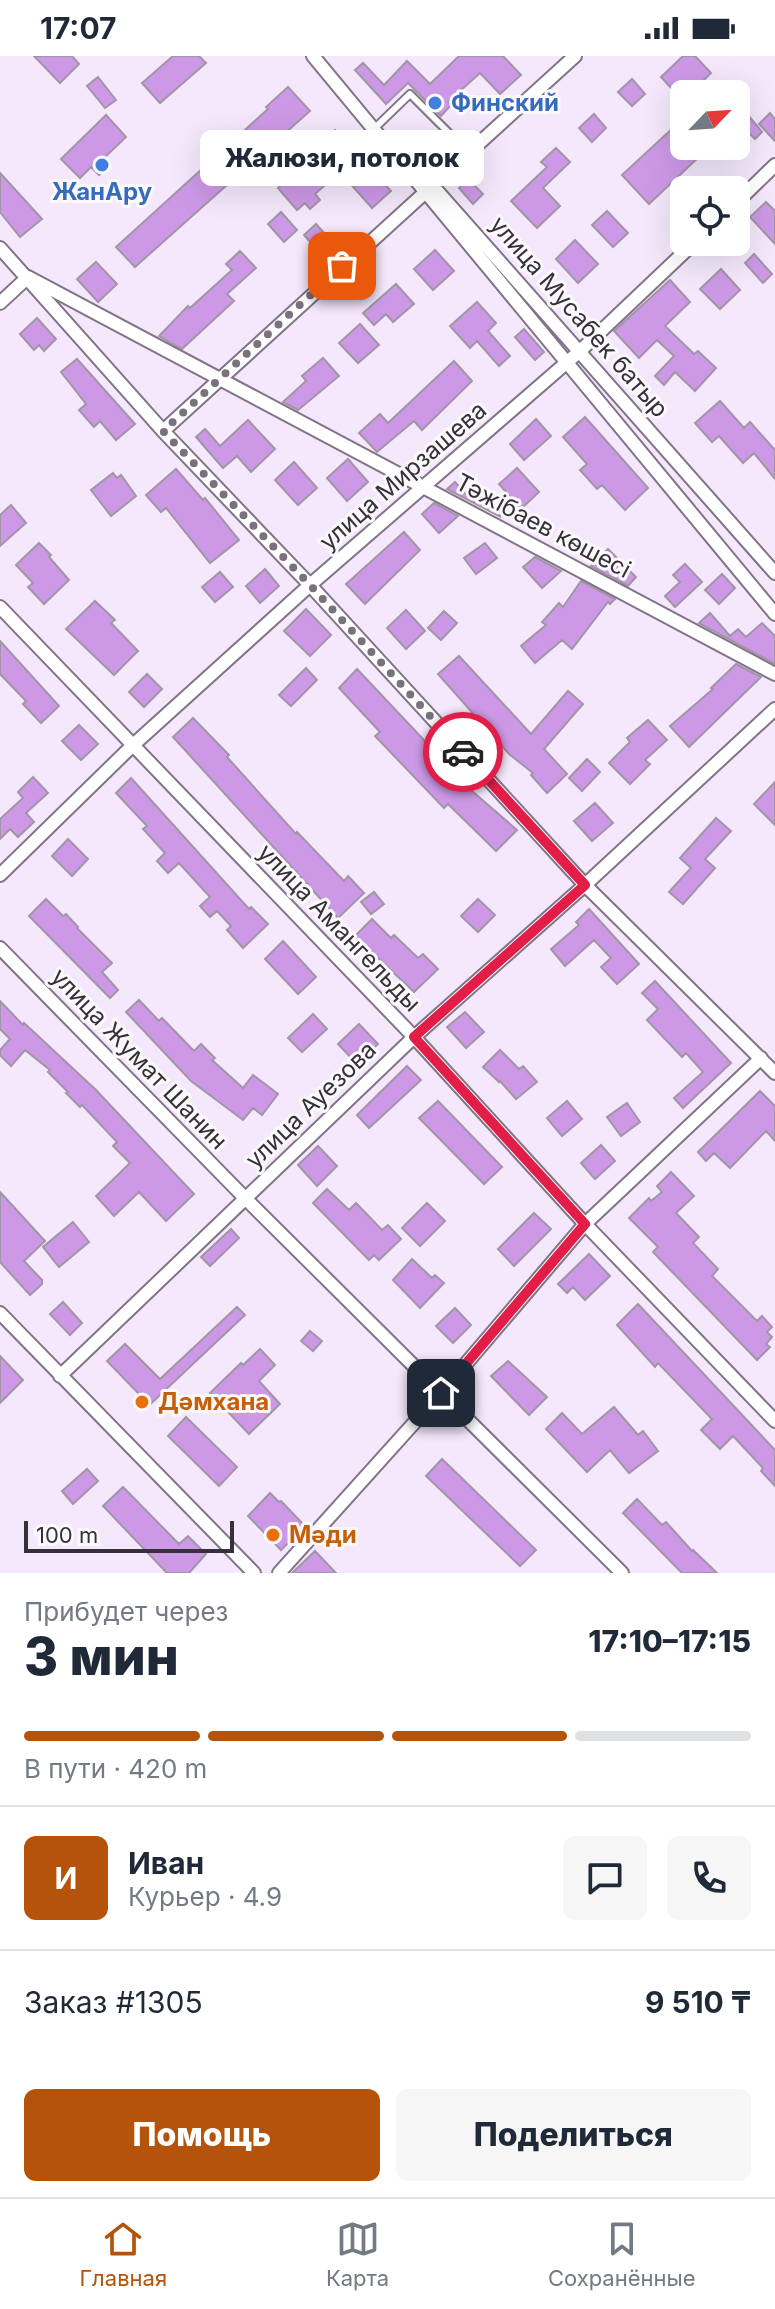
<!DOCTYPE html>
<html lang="ru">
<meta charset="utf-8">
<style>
:root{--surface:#fff;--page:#f6f6f7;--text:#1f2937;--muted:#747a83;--line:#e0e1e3;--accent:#b45309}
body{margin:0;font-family:Inter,sans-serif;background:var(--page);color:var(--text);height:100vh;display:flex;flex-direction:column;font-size:30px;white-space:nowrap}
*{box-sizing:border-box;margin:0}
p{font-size:26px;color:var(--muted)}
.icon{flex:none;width:44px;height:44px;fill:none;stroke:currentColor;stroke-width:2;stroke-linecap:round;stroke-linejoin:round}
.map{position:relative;height:1517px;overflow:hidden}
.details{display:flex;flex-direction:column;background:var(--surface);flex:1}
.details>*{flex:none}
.needle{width:52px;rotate:65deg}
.controls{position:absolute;left:670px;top:24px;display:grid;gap:16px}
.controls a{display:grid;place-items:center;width:80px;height:80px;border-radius:12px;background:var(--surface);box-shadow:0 8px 32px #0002;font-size:40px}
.scale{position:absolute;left:24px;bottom:20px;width:210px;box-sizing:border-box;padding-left:8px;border:4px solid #363138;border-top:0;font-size:22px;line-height:28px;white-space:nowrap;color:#363138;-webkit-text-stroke:6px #fcf9fd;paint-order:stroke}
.pin{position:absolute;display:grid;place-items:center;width:68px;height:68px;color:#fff;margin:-34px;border-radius:16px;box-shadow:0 4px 12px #0006}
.courier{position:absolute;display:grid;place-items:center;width:80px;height:80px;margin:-40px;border:6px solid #e11d48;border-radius:50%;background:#fff;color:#222;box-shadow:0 2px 10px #0007}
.bubble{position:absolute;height:56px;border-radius:12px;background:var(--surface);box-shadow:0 8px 32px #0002;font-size:26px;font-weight:800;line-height:56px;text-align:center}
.summary em{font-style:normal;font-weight:800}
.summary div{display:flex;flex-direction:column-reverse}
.summary{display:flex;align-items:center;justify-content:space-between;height:136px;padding:0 24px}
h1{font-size:52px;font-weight:800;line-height:60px}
.bar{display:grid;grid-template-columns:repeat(4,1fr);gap:12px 8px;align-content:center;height:96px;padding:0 24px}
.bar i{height:10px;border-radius:6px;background:var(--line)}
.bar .active{background:var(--accent)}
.bar p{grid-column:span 4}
.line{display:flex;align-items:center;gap:20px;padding:0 24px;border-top:2px solid var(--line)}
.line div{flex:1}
.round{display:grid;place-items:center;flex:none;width:84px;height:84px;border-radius:12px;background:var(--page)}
.cta{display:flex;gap:16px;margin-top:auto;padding:16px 24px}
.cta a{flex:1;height:92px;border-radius:12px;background:var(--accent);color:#fff;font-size:32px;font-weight:800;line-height:92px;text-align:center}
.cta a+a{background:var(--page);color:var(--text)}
.status{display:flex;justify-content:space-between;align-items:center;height:56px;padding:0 40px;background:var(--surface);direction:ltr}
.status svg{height:22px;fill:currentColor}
.tab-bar{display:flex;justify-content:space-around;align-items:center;height:112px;border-top:2px solid var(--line);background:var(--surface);font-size:22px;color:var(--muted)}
.tab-bar a{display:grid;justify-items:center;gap:4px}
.tab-bar .active{color:var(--accent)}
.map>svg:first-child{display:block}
.building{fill:#cd99e7;stroke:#a195a7;stroke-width:2}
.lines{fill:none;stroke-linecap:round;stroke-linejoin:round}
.service-casing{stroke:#807486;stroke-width:10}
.minor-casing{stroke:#807486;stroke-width:16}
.service{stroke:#fff;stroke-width:6}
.minor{stroke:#fff;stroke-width:12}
.done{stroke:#79717d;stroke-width:8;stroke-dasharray:0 14.4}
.route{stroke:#e11d48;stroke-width:10}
.shop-dot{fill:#3f7fe0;stroke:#fcf9fd;stroke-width:3}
.food-dot{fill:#e8710a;stroke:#fcf9fd;stroke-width:3}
.labels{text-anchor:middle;stroke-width:6;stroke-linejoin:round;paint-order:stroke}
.shop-label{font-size:24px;font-weight:bold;fill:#366cbe;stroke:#fcf9fd;text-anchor:start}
.street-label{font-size:24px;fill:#363138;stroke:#fcf9fd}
.food-label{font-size:24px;font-weight:bold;fill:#c56008;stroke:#fcf9fd;text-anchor:start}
</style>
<div class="status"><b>17:07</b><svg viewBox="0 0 49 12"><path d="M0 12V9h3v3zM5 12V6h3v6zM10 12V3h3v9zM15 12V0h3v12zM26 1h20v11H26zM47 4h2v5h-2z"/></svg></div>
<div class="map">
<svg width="775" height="1517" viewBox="0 0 775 1517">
<rect width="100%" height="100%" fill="#f5e8fc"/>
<path class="building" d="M34,0H72L79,8L60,27Z
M173,0H199L206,7L160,47L142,27Z
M459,0H503L521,19L500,38L480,17L448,46L451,49L441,60L408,27L386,48L355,14L363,7L384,29L407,5L430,28Z
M683,0H695L711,17L690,38H684L683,45L661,21Z
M98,21L116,44L105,52L87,30Z
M632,23L645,38L632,50L618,36Z
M288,31L310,55L135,211L116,191L268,53L266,51Z
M770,57L775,63V85L759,68Z
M594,58L606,72L592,86L579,72Z
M106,59L126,81L104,102L110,109L99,119L91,111L80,122L61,103Z
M748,59L762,76L755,83L739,67Z
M674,71L684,82V90H692L701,99L649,148L622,119Z
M335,74L391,135L372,152L340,116L315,138L320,144L310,153L305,147L297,154L278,132L305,108L314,118L338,96L326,83Z
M556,92L570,106L543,132L560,150L537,172L511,145L547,111L541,106Z
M0,117L42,163L20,181L0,156Z
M468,123L483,138L473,148L459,132Z
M766,146L775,155V188L750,161Z
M607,155L628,177L613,191L592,169Z
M281,156L297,174L284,186L268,168Z
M316,168L333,187L321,198L304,179Z
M575,184L598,208L578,227L556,203Z
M435,194L454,215L433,234L414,213Z
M240,195L256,212L227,238L234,245L182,293L159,280L188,250L190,252L232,214L226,208Z
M754,198L772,218L763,227L745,207Z
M96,206L117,228L98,246L77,223Z
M721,213L740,234L720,253L700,233Z
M670,224L690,246L665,270L694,298L698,295L716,312L695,335L675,316L664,329L655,320L674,300L657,284L639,302L614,275Z
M396,228L414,248L393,266L386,258L374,269L363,257Z
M477,246L496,267L488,275L510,300L499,310L477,285L470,292L450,270Z
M37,262L56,283L44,295L39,289L34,294L20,278Z
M360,268L379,289L358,307L339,287Z
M524,273L544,296L535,304L515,281Z
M323,302L339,320L298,354L283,346L306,325L302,320Z
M77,303L135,368L116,384L100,365L94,371L79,354L86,348L61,316Z
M454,305L472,325L422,374L414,365L377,396L359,377L380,358L388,367Z
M720,345L744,372L750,366L775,394V423L754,397L743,407L719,380L712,386L695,367Z
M585,361L648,432L625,454L602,429L597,433L580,414L587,408L563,381Z
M536,363L551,380L524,404L510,388Z
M248,364L275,393L251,416L237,400L223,412L196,381L205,373L220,390Z
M348,403L368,426L347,445L327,422Z
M294,406L317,432L298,449L275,424Z
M517,412L539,436L521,453L499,428Z
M176,413L203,444L205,442L239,484L210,507L166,452L161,456L146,439Z
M113,417L117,422L121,419L136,440L111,460L91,434Z
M455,426L471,444L478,437L501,461L447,433Z
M434,447L458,460L439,477L422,458Z
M11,449L26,467L0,490V459Z
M404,476L420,494L365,548L346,528Z
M39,487L51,499L49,501L69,524L44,548L28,531L33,527L16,509Z
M485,487L497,502L476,518L464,502Z
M608,493L636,521L628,530L591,510Z
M535,501L561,515L542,532L523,511Z
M685,508L702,526L675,551L665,540L680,526L673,519Z
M265,513L279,530L260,547L246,530Z
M220,516L233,531L215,546L202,531Z
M722,518L735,532L719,548L705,534Z
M581,525L615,543L610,548L608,546L572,593L562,584L535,607L521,590L546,569L542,566L559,547L563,551Z
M95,545L115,564L111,567L138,595L114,619L66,573Z
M306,553L331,579L310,600L284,575Z
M406,554L425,575L406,593L387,572Z
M444,555L457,567L441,584L428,572Z
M710,557L730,580L738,573L746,581L762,567L775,580V608L699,567Z
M0,585L59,650L41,667L23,648L26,645L0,618Z
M459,600L531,678L568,635L583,648L544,693L567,718L547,737L531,719L533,717L509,698L438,618Z
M736,608L761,621L689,691L670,670L713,633L711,632Z
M306,612L317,624L291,650L279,639Z
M357,613L472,735L517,774L496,795L448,748L444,752L375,680L380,676L339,632Z
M147,618L162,633L144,651L129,636Z
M193,662L229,699L227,701L296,778L297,776L344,825L348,820L364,837L338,862L173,681Z
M648,664L667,684L645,704L650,708L630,728L609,707L630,686L627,682Z
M79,669L98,688L81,704L62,685Z
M587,703L600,716L582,735L569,722Z
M33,721L48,737L26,757L34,766L18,781L10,773L0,783V763L23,742L18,736Z
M131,722L249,853L251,851L268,868L243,892L227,874L231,870L217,855L210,861L200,850L210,841L179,807L168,817L157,805L165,797L143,773L147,770L116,737Z
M775,726V769L754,748Z
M595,747L613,767L592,785L574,765Z
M716,762L731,775L705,803L715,812L683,848L669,836L691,812L680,802Z
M68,783L88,803L72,820L52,800Z
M374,836L384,848L371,858L361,846Z
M46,843L63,860L66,858L78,871L77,872L112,907L102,916L118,934L110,942L29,860Z
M478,843L495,859L478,876L461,860Z
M589,853L639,908L617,928L601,911L611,902L594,884L565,910L551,893L579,869L576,866Z
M372,863L391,882L394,879L418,902L423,898L438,913L414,936L355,880Z
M283,885L316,921L298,938L265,903Z
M655,925L731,1007L683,1052L674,1042L703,1016L686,997L682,1001L647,964L658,953L642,937Z
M139,944L159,965L162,962L194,995L201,988L215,1002L212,1004L243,1032L253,1019L278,1038L262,1059L253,1052L243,1064L191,1025L126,956Z
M0,945L23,969L24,967L96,1034L194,1138L166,1165L139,1136L114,1160L96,1140L130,1107L113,1090L117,1086L82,1049L80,1051L66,1037L68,1036L48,1016L50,1014L25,994L11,1010L0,999V994L10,983L0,973Z
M465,956L484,976L466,992L447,971Z
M313,958L327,973L302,996L288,982Z
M359,968L378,988L357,1008L338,988Z
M500,994L519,1013L523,1010L537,1026L516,1043L500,1025L499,1026L483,1011Z
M407,1010L421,1024L369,1072L357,1059Z
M760,1035L775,1050V1085L766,1075L730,1112L714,1097L706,1105L698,1096Z
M438,1045L502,1111L484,1128L419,1062Z
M567,1045L582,1063L562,1080L547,1062Z
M627,1047L640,1066L621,1080L607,1061Z
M601,1089L615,1105L595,1123L581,1107Z
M318,1090L337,1110L317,1130L298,1109Z
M671,1116L694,1140L676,1157L699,1181L693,1187L718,1213L712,1220L757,1265L762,1260L772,1271L767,1276L772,1281L766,1288L770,1291L757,1304L653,1196L658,1191L629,1162L649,1142L651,1145L662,1136L657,1130Z
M327,1133L349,1154L356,1147L382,1174L388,1169L401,1183L379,1204L374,1199L369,1204L313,1147Z
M0,1136L45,1185L24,1205L42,1224V1228L30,1239L0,1206Z
M427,1147L445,1165L420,1190L402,1172Z
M534,1157L551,1173L514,1210L498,1193Z
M73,1166L89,1186L59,1211L43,1191Z
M231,1173L239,1182L210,1210L201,1201Z
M589,1198L610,1220L585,1244L573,1231L567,1237L558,1228Z
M412,1203L432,1222L435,1219L444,1227L420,1252L393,1224Z
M63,1246L82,1267L70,1279L50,1258Z
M638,1248L775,1394V1430L761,1415L763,1412L733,1380L720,1393L701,1374L712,1363L658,1307L655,1311L617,1269Z
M237,1251L245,1259L144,1354L136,1346L141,1340L107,1305L125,1288L160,1323Z
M455,1252L471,1269L453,1287L436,1270Z
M310,1275L322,1285L313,1295L301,1285Z
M260,1293L275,1309L259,1325L280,1348L249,1378L210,1337L241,1307L243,1309Z
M0,1300L23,1324L0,1347Z
M508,1305L547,1341L529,1359L491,1320Z
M614,1351L638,1379L643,1375L658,1395L629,1417L610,1394L587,1416L546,1373L562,1357L582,1378Z
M186,1361L237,1411L219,1430L168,1380Z
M442,1403L536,1494L520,1510L426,1420Z
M87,1413L98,1425L73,1448L62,1435Z
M123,1431L179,1488L188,1480L206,1498L189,1517H167L103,1450Z
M270,1437L279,1446L281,1445L305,1470L281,1494L248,1460Z
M637,1443L662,1469L666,1466L692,1495L693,1494L717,1517H682L623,1457Z
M315,1495L336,1517H292Z"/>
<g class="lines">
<defs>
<path id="service" d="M378,69L410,38L468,96"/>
<path id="minor" d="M313,0L775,558
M401,94L775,517
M736,147L775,109
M0,192L163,375L310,529L585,829L775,1017
M0,247L28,221L775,618
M163,375L575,0
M0,551L414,981L585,1168L775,1365
M0,819L132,690L310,529L580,295L695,186
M0,892L245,1142L622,1517
M0,1257L254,1517
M60,1320L414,981L585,829L775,653
M279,1517L441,1337L585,1168L761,1002"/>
</defs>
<use href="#service" class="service-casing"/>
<use href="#minor" class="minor-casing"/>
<use href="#service" class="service"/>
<use href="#minor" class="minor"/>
</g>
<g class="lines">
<path class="done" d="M342,210L163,375L310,529L463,696"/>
<path class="route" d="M441,1337L585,1168L414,981L585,829L463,696"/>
</g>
<g class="shop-dot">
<circle cx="435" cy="47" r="8"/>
<circle cx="102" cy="109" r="8"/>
</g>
<g class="food-dot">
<circle cx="142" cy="1346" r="8"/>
<circle cx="273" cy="1479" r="8"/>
</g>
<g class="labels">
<g class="shop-label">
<text x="451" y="55">Финский</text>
<text x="102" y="144" text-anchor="middle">ЖанАру</text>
</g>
<g class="street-label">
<text transform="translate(579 261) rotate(49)" y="8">улица Мусабек батыр</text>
<text transform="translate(403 420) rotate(-41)" y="8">улица Мирзашева</text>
<text transform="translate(543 470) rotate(28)" y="8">Тәжібаев көшесі</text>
<text transform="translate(339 872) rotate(46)" y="8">улица Амангельды</text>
<text transform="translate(139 1003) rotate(46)" y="8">улица Жумат Шанин</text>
<text transform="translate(311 1049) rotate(-44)" y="8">улица Ауезова</text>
</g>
<g class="food-label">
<text x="158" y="1354">Дәмхана</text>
<text x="289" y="1487">Мәди</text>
</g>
</g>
</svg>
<div class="controls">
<a><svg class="needle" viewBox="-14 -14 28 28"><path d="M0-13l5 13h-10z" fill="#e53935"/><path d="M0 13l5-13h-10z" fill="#747a83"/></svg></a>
<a><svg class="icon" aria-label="locate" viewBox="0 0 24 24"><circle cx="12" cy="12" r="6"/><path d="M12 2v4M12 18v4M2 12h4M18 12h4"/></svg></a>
</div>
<div class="scale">100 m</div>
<div class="pin" style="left:342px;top:210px;background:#ea580c"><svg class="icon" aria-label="bag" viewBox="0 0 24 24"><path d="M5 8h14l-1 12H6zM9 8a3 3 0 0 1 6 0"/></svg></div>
<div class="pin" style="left:441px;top:1337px;background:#1f2937"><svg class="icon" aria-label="home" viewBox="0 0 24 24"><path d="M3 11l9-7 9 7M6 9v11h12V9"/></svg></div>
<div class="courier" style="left:463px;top:696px"><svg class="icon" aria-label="car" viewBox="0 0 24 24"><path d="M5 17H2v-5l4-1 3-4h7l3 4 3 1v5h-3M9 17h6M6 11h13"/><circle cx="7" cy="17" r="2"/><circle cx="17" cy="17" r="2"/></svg></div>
<div class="bubble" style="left:200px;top:74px;width:284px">Жалюзи, потолок</div>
</div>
<section class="details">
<div class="summary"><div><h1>3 мин</h1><p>Прибудет через</p></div><em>17:10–17:15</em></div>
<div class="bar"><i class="active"></i><i class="active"></i><i class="active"></i><i></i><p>В пути · 420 m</p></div>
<div class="line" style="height:144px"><b class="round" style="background:var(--accent);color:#fff">И</b><div><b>Иван</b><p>Курьер · 4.9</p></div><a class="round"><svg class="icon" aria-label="chat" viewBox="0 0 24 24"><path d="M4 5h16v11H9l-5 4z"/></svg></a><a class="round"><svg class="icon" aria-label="phone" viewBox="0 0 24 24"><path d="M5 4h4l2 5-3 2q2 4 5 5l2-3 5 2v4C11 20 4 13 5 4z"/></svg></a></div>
<div class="line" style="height:104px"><div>Заказ #1305</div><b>9 510 ₸</b></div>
<div class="cta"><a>Помощь</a><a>Поделиться</a></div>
</section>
<nav class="tab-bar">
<a class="active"><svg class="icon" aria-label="home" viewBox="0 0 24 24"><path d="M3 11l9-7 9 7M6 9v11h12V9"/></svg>Главная</a>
<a><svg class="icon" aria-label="map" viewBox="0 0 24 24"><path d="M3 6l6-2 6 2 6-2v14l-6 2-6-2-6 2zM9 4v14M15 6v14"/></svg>Карта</a>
<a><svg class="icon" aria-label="saved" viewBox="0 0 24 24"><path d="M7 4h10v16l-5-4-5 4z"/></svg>Сохранённые</a>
</nav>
